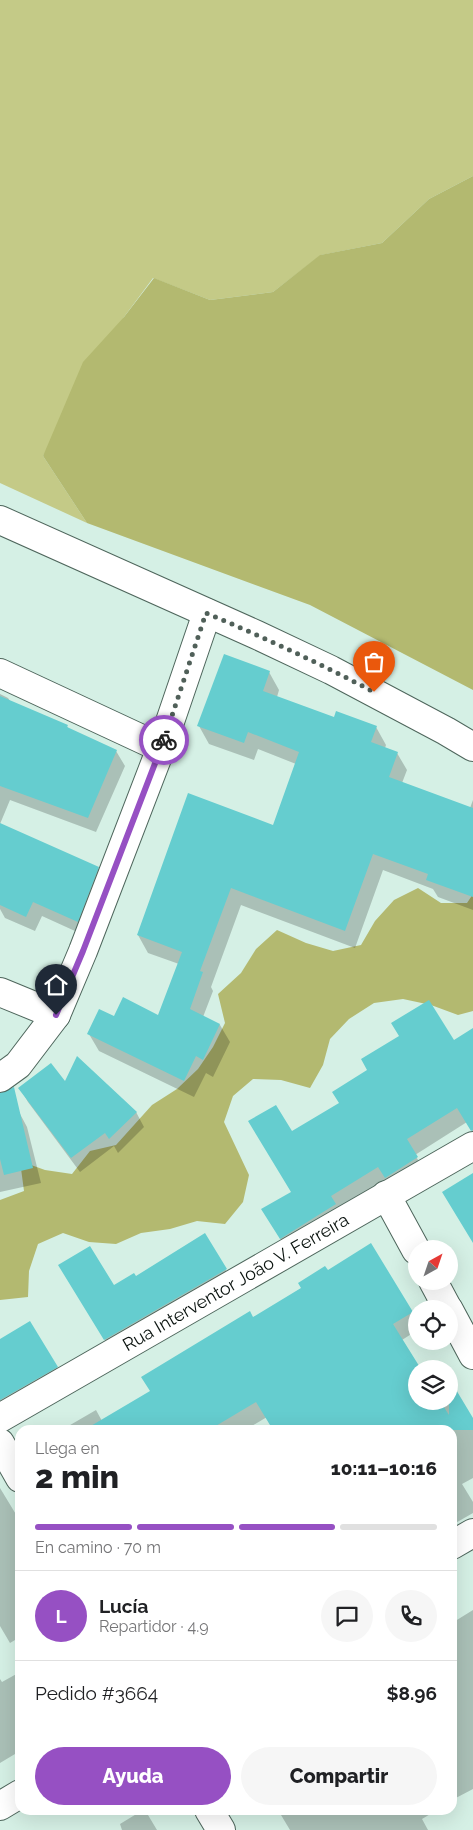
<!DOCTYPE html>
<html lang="es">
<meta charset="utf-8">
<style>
:root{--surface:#fff;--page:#f6f6f6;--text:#202124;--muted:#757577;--line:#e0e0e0;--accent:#9650c3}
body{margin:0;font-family:Raleway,sans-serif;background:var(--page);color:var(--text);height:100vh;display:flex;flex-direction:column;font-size:19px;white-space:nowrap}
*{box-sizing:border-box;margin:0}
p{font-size:16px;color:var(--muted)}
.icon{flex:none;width:28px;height:28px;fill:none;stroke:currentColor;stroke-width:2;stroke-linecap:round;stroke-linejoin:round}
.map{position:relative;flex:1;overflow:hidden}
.sheet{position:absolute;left:15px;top:1425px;width:442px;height:390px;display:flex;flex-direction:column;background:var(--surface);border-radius:15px;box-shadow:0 5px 20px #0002}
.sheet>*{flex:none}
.needle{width:32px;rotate:40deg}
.controls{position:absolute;left:408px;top:1240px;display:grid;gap:10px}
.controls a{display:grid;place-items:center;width:50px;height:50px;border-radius:50%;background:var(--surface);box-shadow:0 5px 20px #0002;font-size:25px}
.pin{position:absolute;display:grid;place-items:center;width:42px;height:42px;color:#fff;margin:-51px -21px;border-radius:50% 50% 50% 0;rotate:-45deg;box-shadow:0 0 5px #0007}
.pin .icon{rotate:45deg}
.courier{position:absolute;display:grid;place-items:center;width:50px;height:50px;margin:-25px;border:4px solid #9650c3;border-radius:50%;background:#fff;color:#222;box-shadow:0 1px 6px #0007}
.summary em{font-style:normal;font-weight:800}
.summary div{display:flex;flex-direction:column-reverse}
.summary{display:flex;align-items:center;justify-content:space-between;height:85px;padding:0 20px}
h1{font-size:32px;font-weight:800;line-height:38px}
.bar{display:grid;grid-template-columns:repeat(4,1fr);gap:8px 5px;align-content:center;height:60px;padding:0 20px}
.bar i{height:6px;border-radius:4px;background:var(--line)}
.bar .on{background:var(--accent)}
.bar p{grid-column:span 4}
.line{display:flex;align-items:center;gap:12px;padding:0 20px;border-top:1px solid var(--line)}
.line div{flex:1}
.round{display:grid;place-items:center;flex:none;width:52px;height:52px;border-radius:26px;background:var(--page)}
.button{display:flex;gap:10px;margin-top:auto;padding:10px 20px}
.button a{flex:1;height:58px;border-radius:30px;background:var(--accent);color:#fff;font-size:20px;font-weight:800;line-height:58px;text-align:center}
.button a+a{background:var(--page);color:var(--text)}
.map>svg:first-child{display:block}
.green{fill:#c4ca87}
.forest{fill:#b3b970}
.shadow{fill:#0003}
.building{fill:#65cdcf}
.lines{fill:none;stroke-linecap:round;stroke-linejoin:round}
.minor-casing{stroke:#4e665c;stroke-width:30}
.tertiary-casing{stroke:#4e665c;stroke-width:30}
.minor{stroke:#fff;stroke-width:28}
.tertiary{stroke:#fff;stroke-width:28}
.done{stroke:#506059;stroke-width:5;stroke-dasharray:0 9}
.route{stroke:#9650c3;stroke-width:6}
.labels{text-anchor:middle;stroke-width:4;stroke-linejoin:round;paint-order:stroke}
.street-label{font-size:18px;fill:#09120e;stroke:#e2fdf2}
</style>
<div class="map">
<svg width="473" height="1830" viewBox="0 0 473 1830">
<rect width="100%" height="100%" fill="#d5f0e5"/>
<path class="green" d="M0,0H473V176L429,199L382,243L321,255L273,292L210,300L153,278L124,317L43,456L87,523L0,483Z"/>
<path class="forest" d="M473,176V690L310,605L87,523L43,456L83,362L124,317L154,278L210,300L273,292L320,255L382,243L429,199Z
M418,888L441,903H467L473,894V1011L458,1015L431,1005L403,999L374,1003L349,1019L330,1039L323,1065L310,1088L281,1080L253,1079L233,1096L224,1122L249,1175L243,1202L225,1224L197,1221L170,1229L141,1233L116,1244L89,1242L63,1233L38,1244L29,1271L28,1297L0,1300V1200L24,1191L20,1161L45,1170L72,1174L90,1151L116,1145L152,1105L177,1089L198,1069L213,1047L225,1023L218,994L241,973L256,949L277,930L306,943L333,951L361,945L375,921L394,900Z"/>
<path class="shadow" d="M269,672L279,690L277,697L335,719L376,727L386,745L385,748L397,753L407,770L402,783L470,808L473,800V910L438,897L433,889L383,870L355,948L241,905L211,987L213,991L203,1017L220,1025L230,1042L213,1077L206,1073L194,1097L99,1051L89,1034L114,1018L159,1016L179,964L148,953L138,935L274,826L296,764L258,749L254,760L209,744L199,726Z
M0,694L8,698L10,701L67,726L69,730L116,751L125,766L96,832L10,800L0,824Z
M0,824L98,868L106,883L86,936L42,916L35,931L5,918L0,909Z
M473,1030V1132L467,1122L415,1155L426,1173L290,1254L272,1225L292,1192L291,1133Z
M65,1083L136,1112L144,1127L118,1153L114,1146L80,1172L28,1102L20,1088Z
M19,1112L27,1127L41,1183L0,1192V1116Z
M205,1235L234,1284L114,1354L68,1280L113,1287L136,1277Z
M370,1245L416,1321V1331L402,1340L416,1369V1401H449V1383L473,1422V1478L462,1484L473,1502V1513L452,1525V1430H274L267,1417L245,1430H66L65,1428L96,1410L102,1421L151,1392L253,1319Z
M0,1349L57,1367L65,1382L0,1419Z
M437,1364L440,1369H430Z
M0,1488L20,1521V1562L15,1565L20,1574V1637L10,1643L0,1626Z
M473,1610V1789L452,1800V1623Z
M20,1672V1751L0,1763V1679L2,1682Z
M143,1810H145L157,1830H122L120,1824Z
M278,1810H437L422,1819L428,1830H290Z"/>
<path class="building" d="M224,654L270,671L263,691L334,717L336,711L377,726L371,742L398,752L389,777L473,808V897L426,880L428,874L373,854L345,931L231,888L200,971L203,972L190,1009L220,1024L203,1060L196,1056L184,1081L87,1034L99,1009L114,1016L123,997L158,1015L182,952L137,935L188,793L273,825L299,752L248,732L244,743L197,726Z
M0,696L68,725L67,727L117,750L88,818L0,786Z
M0,823L99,867L78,922L33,902L26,917L0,905Z
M429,1000L454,1040L473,1028V1130L471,1131L457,1108L407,1139L418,1157L385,1178L378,1167L331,1196L336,1204L280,1239L261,1209L291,1192L248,1121L276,1105L292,1131L339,1103L332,1092L367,1070L361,1059L399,1036L391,1023Z
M77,1056L137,1112L109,1139L105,1133L71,1158L18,1088L51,1063L65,1081Z
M14,1087L33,1168L4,1175L0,1159V1093Z
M473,1173V1243L442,1192Z
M205,1233L227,1269L104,1340L58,1265L90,1246L114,1285L134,1273L136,1276Z
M371,1243L413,1312L393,1324L421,1369H416V1401H440L449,1415V1378L473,1418V1430H273L256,1402L209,1430H84L150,1391L141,1377L250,1311L253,1317L301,1288L298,1283L325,1266L328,1270Z
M30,1321L58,1367L0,1400V1339Z"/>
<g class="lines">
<defs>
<g id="minor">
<path d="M0,673L161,748"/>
<path d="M0,992L56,1015"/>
<path d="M0,1078L18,1065L56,1015L83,951L161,748L207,613"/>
<path d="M386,1195L416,1250"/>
<path d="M433,1281L448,1309"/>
<path d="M449,1310L473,1355"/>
<path id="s1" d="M0,1418L473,1146"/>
<path d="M0,1443L20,1478"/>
<path d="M452,1545L473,1533"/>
<path d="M0,1806L20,1794"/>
<path d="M209,1810L221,1830"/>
</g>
<path id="tertiary" d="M0,520L257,635L331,670L446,731L473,747"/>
</defs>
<use href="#minor" class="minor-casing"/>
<use href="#tertiary" class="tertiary-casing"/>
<use href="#minor" class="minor"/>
<use href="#tertiary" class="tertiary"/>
</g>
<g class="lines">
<path class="done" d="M164,740L206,613C263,637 319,663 374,692"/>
<path class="route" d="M56,1015L83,951L164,740"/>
</g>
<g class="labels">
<g class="street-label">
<text dy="6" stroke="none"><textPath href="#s1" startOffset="272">Rua Interventor João V. Ferreira</textPath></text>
</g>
</g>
</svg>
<div class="controls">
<a><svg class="needle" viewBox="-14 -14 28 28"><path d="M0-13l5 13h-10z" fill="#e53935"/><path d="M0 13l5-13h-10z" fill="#757577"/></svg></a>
<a><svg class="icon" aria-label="locate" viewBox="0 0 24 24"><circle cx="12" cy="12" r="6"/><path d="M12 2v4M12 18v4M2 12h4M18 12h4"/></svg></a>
<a><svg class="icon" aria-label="layers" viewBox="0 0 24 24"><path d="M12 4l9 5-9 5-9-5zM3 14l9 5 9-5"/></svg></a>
</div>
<div class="pin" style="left:374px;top:692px;background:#ea580c"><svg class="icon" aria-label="bag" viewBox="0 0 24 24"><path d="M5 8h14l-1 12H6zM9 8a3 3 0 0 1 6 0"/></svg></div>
<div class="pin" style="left:56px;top:1015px;background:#1f2937"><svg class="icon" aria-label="home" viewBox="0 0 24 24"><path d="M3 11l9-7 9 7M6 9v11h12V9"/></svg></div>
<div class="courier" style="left:164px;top:740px"><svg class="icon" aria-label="bike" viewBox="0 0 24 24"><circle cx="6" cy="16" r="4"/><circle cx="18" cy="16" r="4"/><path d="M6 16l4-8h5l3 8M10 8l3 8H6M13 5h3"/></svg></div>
<section class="sheet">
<div class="summary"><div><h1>2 min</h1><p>Llega en</p></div><em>10:11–10:16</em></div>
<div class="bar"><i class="on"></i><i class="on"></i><i class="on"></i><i></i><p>En camino · 70 m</p></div>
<div class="line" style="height:90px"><b class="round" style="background:var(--accent);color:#fff">L</b><div><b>Lucía</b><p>Repartidor · 4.9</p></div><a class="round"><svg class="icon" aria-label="chat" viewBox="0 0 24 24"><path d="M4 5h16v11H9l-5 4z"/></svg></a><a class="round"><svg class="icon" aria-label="phone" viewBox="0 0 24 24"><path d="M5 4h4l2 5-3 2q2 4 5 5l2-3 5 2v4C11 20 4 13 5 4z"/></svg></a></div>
<div class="line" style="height:65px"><div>Pedido #3664</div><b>$8.96</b></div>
<div class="button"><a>Ayuda</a><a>Compartir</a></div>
</section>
</div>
